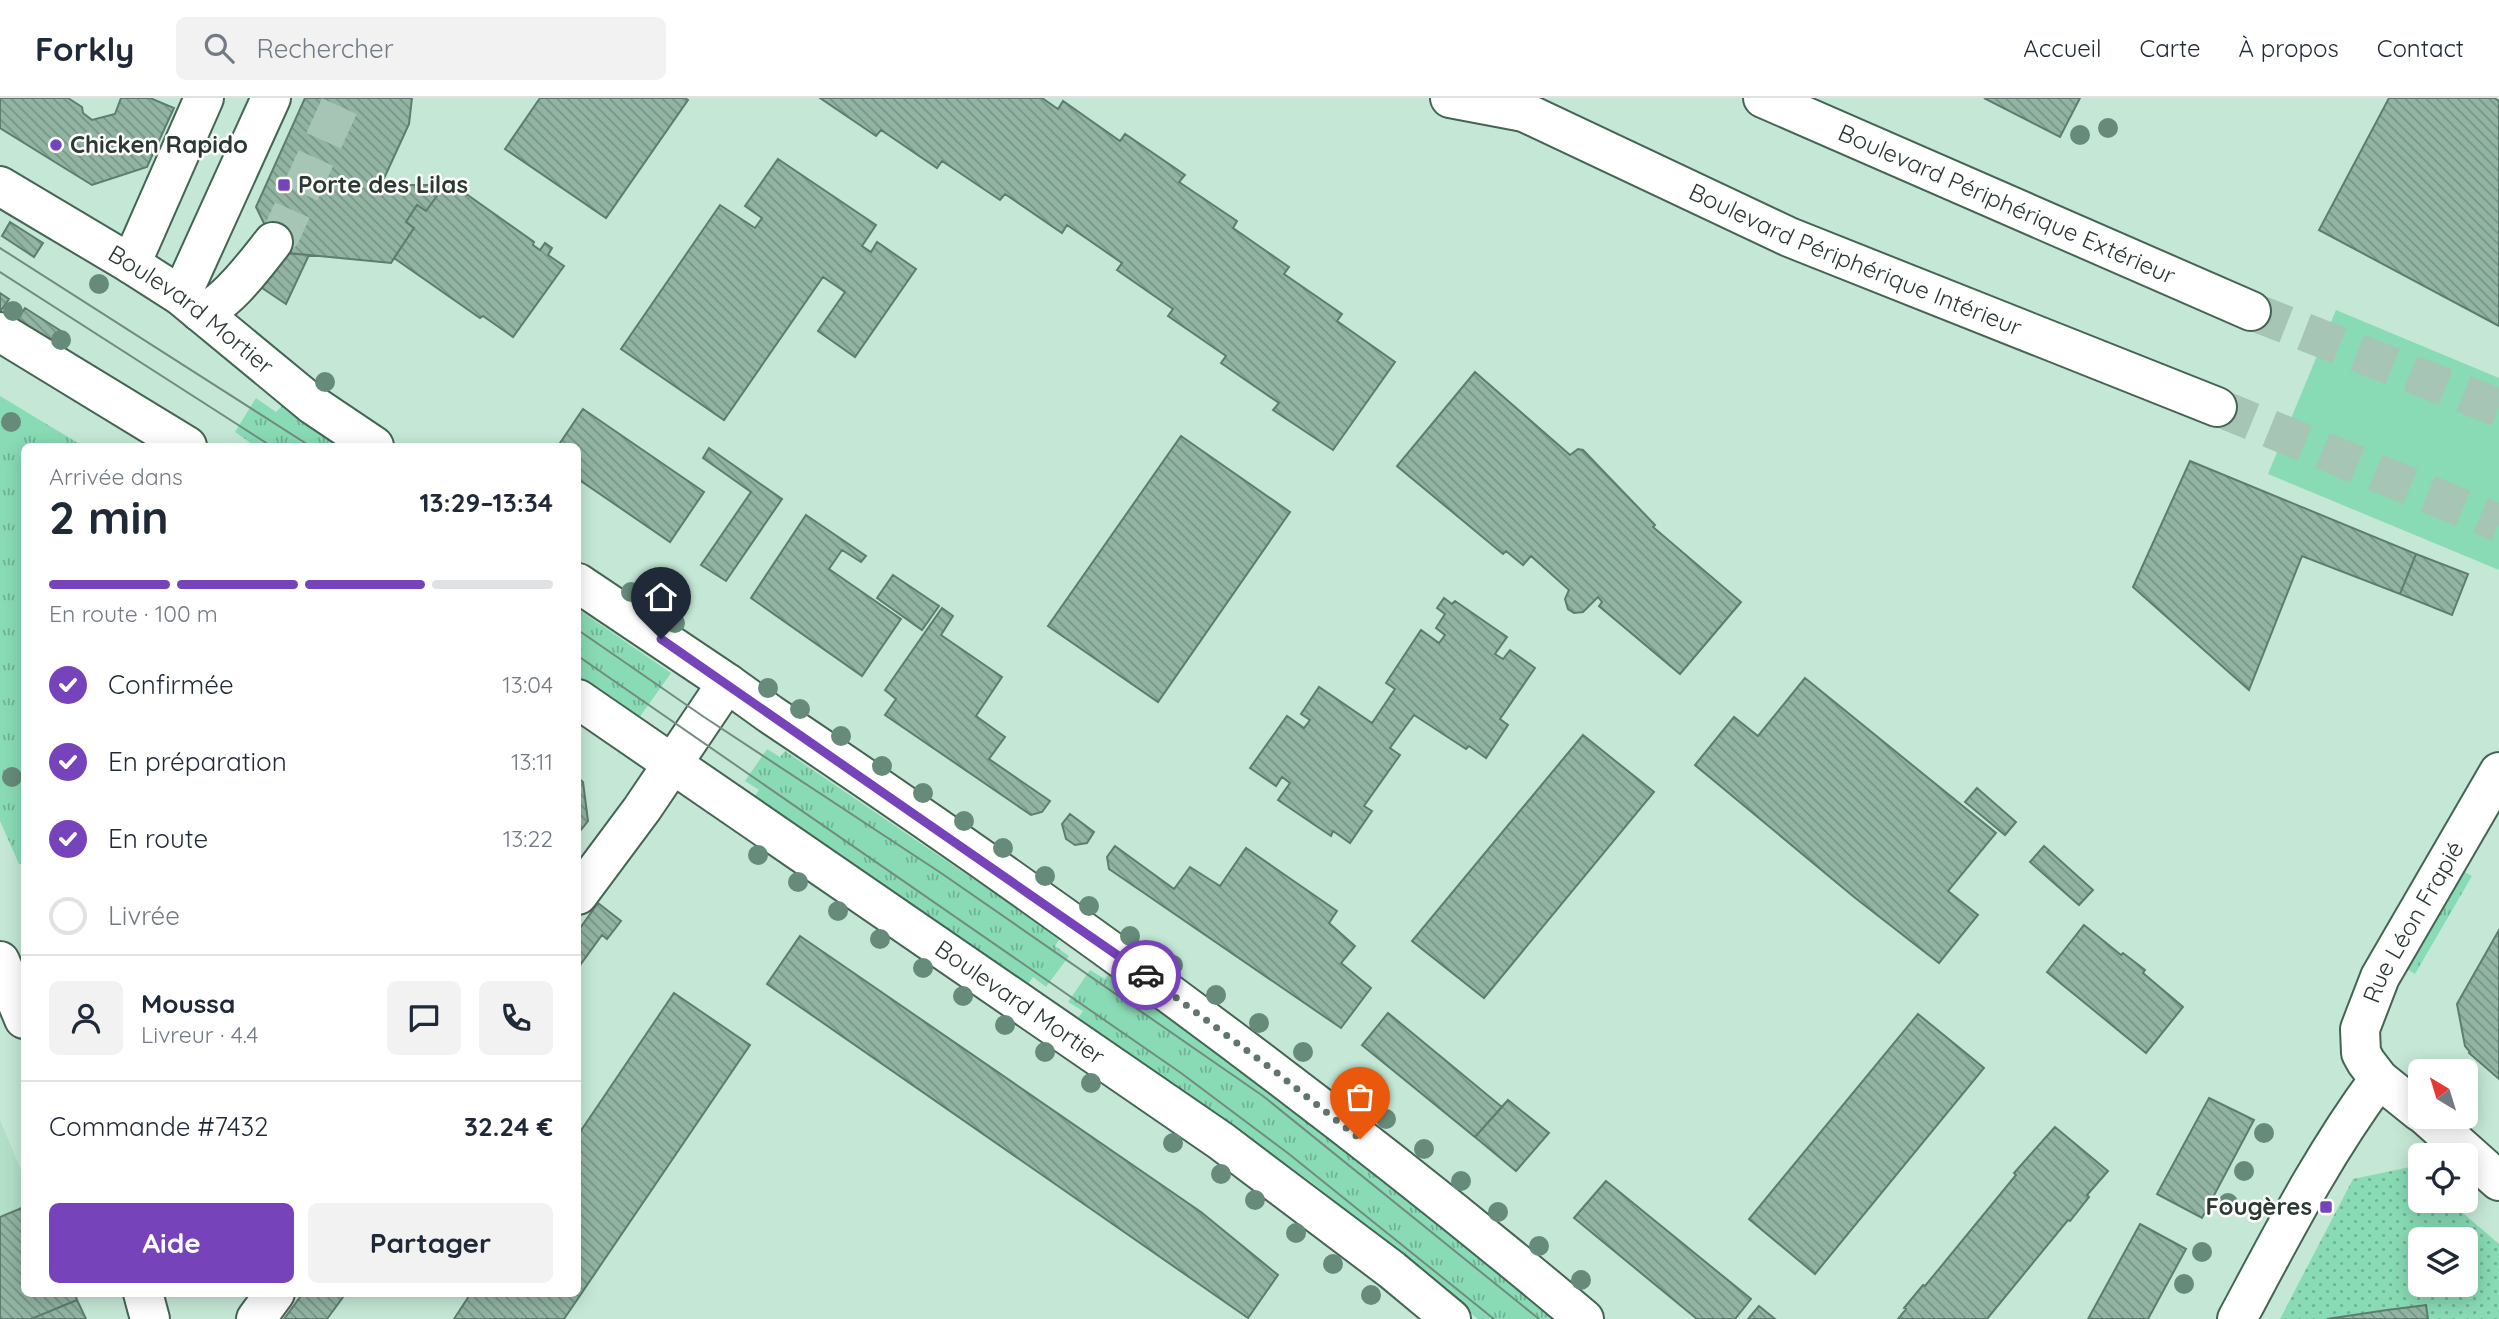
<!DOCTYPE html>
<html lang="fr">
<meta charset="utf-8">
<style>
:root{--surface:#fff;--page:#f2f2f3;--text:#1f2937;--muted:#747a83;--line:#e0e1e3;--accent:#7743ba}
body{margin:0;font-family:Quicksand,sans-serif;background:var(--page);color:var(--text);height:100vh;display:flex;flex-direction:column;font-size:26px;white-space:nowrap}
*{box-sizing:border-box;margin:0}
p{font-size:23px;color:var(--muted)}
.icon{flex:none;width:38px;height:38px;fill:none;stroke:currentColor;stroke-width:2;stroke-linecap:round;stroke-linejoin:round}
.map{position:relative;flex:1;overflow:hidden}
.side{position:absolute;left:21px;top:345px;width:560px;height:854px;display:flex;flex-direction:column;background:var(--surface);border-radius:10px;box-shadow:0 4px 18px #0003}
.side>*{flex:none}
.needle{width:46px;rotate:322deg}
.buttons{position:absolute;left:2408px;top:961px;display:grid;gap:14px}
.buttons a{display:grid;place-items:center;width:70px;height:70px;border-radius:10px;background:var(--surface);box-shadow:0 4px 18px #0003;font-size:35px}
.pin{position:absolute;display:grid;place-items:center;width:60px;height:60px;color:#fff;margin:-72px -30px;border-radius:50% 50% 50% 0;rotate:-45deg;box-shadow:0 0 7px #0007}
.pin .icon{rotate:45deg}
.courier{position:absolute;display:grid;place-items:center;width:70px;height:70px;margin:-35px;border:5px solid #7743ba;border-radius:50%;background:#fff;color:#222;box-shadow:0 2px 9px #0007}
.summary em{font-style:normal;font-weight:700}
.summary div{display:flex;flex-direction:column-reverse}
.summary{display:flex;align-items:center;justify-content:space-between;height:119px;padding:0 28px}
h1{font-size:46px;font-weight:700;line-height:52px}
.bar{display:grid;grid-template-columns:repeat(4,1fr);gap:10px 7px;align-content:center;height:84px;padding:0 28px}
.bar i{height:9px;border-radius:5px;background:var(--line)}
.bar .current{background:var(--accent)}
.bar p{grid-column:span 4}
.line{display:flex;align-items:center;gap:18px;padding:0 28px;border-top:2px solid var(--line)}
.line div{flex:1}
.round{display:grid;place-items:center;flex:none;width:74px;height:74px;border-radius:10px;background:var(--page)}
ol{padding:0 28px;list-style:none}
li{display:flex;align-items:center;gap:21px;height:77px}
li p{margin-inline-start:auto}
li .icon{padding:7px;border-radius:50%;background:var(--accent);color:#fff;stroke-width:4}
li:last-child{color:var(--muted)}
li i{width:38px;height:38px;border:4px solid var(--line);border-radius:50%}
.cta{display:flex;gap:14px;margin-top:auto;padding:14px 28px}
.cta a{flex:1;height:80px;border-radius:10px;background:var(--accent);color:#fff;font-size:28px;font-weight:700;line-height:80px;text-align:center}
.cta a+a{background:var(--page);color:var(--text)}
header{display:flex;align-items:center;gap:42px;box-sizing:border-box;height:98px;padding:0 35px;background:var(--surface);border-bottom:2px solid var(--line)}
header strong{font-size:33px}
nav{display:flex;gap:38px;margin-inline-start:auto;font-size:24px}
.search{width:490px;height:63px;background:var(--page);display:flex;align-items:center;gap:18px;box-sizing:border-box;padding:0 24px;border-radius:10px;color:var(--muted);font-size:26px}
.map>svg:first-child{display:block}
.built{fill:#b3dfc9}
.grass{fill:url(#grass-tufts)}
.garden{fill:url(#garden-dots);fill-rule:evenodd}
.pitch{fill:#88dbb5}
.building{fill:url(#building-back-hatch);stroke:#5d7e6e;stroke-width:2}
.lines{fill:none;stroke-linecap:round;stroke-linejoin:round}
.minor-tunnel{stroke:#a6c5b5;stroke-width:38;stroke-dasharray:38 19;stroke-linecap:butt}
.highway-tunnel{stroke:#a6c5b5;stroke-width:38;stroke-dasharray:38 19;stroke-linecap:butt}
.minor-casing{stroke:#446454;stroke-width:42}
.major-casing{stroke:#446454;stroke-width:42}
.highway-casing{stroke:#446454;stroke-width:42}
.minor{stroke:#fff;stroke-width:38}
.major{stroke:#fff;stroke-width:38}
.highway{stroke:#fff;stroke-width:38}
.tram{stroke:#738b7f;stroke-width:2}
.tree{fill:#668b7a}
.done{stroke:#61766b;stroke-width:7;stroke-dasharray:0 12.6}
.route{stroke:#7743ba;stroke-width:9}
.poi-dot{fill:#7743ba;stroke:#fff;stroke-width:2.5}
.labels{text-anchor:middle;stroke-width:5;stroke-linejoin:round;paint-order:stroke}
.poi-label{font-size:24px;font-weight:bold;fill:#2b3932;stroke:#fff;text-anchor:start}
.street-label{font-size:24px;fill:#2b3932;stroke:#fff}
</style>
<header>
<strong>Forkly</strong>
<div class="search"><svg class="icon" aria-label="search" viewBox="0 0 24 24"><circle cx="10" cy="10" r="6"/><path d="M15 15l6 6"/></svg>Rechercher</div>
<nav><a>Accueil</a><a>Carte</a><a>À propos</a><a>Contact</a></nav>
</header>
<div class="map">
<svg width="2499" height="1221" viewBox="0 0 2499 1221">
<defs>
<pattern id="grass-tufts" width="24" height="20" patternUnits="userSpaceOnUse" patternTransform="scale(1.75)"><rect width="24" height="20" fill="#88dbb5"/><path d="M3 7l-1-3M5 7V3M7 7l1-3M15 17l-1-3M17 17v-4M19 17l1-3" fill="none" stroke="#6fb394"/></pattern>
<pattern id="garden-dots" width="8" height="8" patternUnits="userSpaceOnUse" patternTransform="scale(1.75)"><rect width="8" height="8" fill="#88dbb5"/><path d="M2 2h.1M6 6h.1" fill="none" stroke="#6fb394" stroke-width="1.8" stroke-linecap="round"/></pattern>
<pattern id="building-back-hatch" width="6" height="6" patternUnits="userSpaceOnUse" patternTransform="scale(1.75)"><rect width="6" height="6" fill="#92b5a3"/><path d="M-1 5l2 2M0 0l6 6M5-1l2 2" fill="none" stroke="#779485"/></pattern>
</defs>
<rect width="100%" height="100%" fill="#c5e8d6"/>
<path class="built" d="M0,1022L24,1079V1109L0,1119Z"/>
<path class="grass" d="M0,298L83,348H24V767L19,766L0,723Z
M256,300L276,314L282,308L341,348H255L235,334Z
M578,511L671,575L639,620L578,578Z
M767,651L780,659L785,653L1060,840L1055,848L1069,858L1046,889L1033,879L1028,886L754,699L759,692L745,683Z
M2463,773L2472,778L2415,876L2407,871Z
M1090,872L1105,881L1110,875C1264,983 1408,1102 1554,1221H1478L1311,1084L1215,1015L1077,921L1083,913L1068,904Z"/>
<path class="garden" d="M2410,1069L2420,1078V1102L2449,1103L2499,1146V1221H2428L2426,1207L2327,1221H2280L2353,1081ZM2420,1141H2466V1186H2420Z"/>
<path class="pitch" d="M2336,212L2499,280V472L2268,376Z"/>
<path class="building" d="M0,0H68L82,9L83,15L92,22L115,16L121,0H150L174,10L147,69L92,87L0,30Z
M305,0H412L409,26L381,87H436L442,91L426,113L417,107L406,124L414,130L391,165L278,154L256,109Z
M540,0H685L688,2L606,120L505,51Z
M820,0H1042L1058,11L1063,3L1120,43L1125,36L1185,77L1179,84L1237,123L1233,130L1289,169L1284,176L1342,216L1337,223L1395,264L1333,352L1273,312L1279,305L1221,265L1226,258L1168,218L1173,211L1117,172L1122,165L1067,127L1062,135L1005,96L1000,102L942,63L937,70L881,32L876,38Z
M1984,0H2080L2060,39Z
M2389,0H2494L2499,3V228L2319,132Z
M778,61L876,127L862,148L871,154L877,144L916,171L855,259L818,233L845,194L823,179L724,322L621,251L720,107L755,130L762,120L745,108Z
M448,83L534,144L533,147L540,152L545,145L552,150L548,157L564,168L513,239L483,218L480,220L394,160L414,130L406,124L417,107L426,113Z
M10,124L43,145L34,159L2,138Z
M283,155L309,157L286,206L262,190L269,175Z
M0,195L9,201L0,214Z
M25,210L61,233L52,246L16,223Z
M1475,274L1570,357L1578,351L1583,352L1655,427L1653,429L1741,504L1680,576L1599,508L1602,504L1598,499L1583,514L1574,515L1568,511L1565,501L1569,492L1531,458L1523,467L1506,453L1503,456L1397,368Z
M583,311L704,394L670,444L578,381V348H558Z
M1181,338L1290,414L1158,604L1048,528Z
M709,350L782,401L726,483L701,467L751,394L703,360Z
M2190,363L2416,456L2400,496L2302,458L2249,592L2133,489Z
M806,417L866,458L861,464L842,452L829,471L901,521L862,578L751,500Z
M2416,456L2468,476L2452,517L2400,496Z
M893,477L939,508L922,532L877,500Z
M1444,500L1452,506L1455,503L1507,539L1495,556L1503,561L1510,552L1535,570L1500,621L1508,627L1486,660L1469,648L1466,651L1414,617L1390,650L1400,657L1364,708L1372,713L1350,745L1333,733L1331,738L1278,702L1290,685L1282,679L1276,688L1250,670L1287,618L1304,630L1310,622L1301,616L1319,589L1372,625L1395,591L1386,585L1421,532L1439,545L1445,537L1436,530L1445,516L1437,510Z
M942,510L953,518L941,537L1002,579L976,618L1005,639L989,661L1050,703L1042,714L1031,717L885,617L896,601L885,592Z
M1805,580L1996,735L1948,793L1978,817L1939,865L1854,799L1695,667L1734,619L1758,638Z
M1583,637L1654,694L1484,900L1412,843Z
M578,680L583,684L588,723L581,732L578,733Z
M1977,690L2016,724L2005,737L1965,704Z
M1070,716L1094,734L1087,745L1075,747L1066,741L1062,726Z
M1115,748L1174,791L1190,769L1220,788L1246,750L1337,813L1329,825L1355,848L1341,865L1371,890L1341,930L1109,771L1107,759Z
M2044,748L2093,792L2079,807L2030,764Z
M598,805L621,823L607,841L602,837L578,870V833Z
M2084,827L2121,857L2123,855L2145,872L2143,875L2183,909L2146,955L2047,874Z
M2499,832V981L2469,955L2470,954L2465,948L2457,906Z
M800,838L1201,1114L1278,1177L1248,1220L767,886Z
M674,895L750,947L564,1221H454L471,1195H578V1037Z
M1388,915L1502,1009L1475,1039L1362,947Z
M1918,916L1984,970L1815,1176L1749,1121Z
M2209,1000L2254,1022L2202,1120L2157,1096Z
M1508,1002L1549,1035L1516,1073L1475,1039Z
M2055,1029L2108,1073L2087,1097L2089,1099L2070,1123L2068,1122L1987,1221H1898L1906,1211L1904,1210L1923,1187L1925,1188L2016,1077L2014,1075Z
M1606,1083L1751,1201L1735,1221H1697L1574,1120Z
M24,1109V1195H75L77,1202L31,1221H0V1119Z
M2140,1126L2186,1151L2148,1221H2088Z
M303,1195H346L327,1221H284Z
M77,1202L86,1221H31Z
M2426,1207L2428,1221H2327L2387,1212Z
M1759,1208L1775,1221H1748Z"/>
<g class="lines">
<path class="minor-tunnel" d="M273,144L282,135L343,0"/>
<path class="highway-tunnel" d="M2251,213L2499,310
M2217,309L2499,425"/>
<defs>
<g id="minor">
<path d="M131,166L204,0"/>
<path d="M181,198L271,0"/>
<path d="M200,214C225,209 257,164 273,144"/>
<path d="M578,797L642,711L727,585"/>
<path id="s1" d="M2420,1014L2379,981L2366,964L2361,955L2360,931L2380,879L2499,674"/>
<path d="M2426,1018L2499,1083"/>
<path d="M256,1221L275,1195"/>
<path d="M2237,1221C2281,1139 2323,1056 2379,981"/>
</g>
<g id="major">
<path id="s2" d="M0,88L131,166L181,198L313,307L374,348"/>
<path d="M0,234L187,348"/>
<path d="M578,485L727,585L770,616C1051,804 1325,1003 1584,1221"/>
<path id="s3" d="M578,601L1221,1043L1392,1172L1451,1221"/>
<path d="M0,863L24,921"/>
<path d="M143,1195L150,1221"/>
</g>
<g id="highway">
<path d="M1450,0L1524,14"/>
<path id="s4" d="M1501,0L1524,14L1789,139L2217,309"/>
<path id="s5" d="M1763,0L2251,213"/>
</g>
</defs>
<use href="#minor" class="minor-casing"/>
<use href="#major" class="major-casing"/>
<use href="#highway" class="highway-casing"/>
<use href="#minor" class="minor"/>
<use href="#major" class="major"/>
<use href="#highway" class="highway"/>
<path class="tram" d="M0,150L310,348
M0,174L271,348
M578,532L704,619L941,775L1263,998L1539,1221
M578,558L1181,975L1289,1056L1494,1221"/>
</g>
<g class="tree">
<circle cx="2108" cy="30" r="10"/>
<circle cx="2080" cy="37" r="10"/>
<circle cx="99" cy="186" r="10"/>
<circle cx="13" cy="213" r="10"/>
<circle cx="61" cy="242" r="10"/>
<circle cx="325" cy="284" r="10"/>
<circle cx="11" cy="324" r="10"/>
<circle cx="631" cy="494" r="10"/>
<circle cx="675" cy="525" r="10"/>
<circle cx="768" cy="590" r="10"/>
<circle cx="800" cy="611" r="10"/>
<circle cx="841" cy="638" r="10"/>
<circle cx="882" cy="668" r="10"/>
<circle cx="12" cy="679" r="10"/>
<circle cx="923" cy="695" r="10"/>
<circle cx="964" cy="723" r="10"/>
<circle cx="1003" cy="750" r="10"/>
<circle cx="758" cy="757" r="10"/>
<circle cx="1045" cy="778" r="10"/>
<circle cx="798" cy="784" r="10"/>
<circle cx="1089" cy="808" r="10"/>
<circle cx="838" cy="813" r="10"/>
<circle cx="1130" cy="838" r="10"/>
<circle cx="880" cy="841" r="10"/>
<circle cx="1173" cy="867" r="10"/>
<circle cx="923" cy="870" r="10"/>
<circle cx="1216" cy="897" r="10"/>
<circle cx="963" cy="898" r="10"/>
<circle cx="1259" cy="925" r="10"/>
<circle cx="1005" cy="927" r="10"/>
<circle cx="1045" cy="954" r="10"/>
<circle cx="1303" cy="954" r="10"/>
<circle cx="1091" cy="985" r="10"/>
<circle cx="1345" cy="989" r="10"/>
<circle cx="1386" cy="1021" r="10"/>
<circle cx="2264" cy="1035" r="10"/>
<circle cx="1173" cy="1045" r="10"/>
<circle cx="1424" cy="1051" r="10"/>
<circle cx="2244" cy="1073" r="10"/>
<circle cx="1221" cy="1076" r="10"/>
<circle cx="1461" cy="1083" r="10"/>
<circle cx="1255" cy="1102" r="10"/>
<circle cx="2228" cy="1105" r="10"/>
<circle cx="1498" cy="1114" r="10"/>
<circle cx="1296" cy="1135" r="10"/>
<circle cx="1539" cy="1148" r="10"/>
<circle cx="2202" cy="1154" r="10"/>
<circle cx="1333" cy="1166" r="10"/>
<circle cx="1581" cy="1182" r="10"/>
<circle cx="2184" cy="1186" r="10"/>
<circle cx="1371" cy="1197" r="10"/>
</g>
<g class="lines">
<path class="done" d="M1146,877L1277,975L1360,1041"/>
<path class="route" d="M661,541L1146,877"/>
</g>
<g class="poi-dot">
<circle cx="56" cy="47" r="7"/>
<rect x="277" y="80" width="14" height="14" rx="3.5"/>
<rect x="2319" y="1102" width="14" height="14" rx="3.5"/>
</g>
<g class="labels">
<g class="poi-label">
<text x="70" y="55">Chicken Rapido</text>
<text x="298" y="95">Porte des Lilas</text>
<text x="2312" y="1117" text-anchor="end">Fougères</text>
</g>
<g class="street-label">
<text dy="8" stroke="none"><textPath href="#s5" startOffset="266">Boulevard Périphérique Extérieur</textPath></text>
<text dy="8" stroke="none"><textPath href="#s4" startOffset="390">Boulevard Périphérique Intérieur</textPath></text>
<text dy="8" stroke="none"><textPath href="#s2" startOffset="228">Boulevard Mortier</textPath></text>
<text dy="8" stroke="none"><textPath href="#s1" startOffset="228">Rue Léon Frapié</textPath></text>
<text dy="8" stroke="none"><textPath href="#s3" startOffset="536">Boulevard Mortier</textPath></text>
</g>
</g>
</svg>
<div class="buttons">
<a><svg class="needle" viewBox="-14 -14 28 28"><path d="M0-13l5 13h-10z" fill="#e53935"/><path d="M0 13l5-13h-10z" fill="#747a83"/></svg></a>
<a><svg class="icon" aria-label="locate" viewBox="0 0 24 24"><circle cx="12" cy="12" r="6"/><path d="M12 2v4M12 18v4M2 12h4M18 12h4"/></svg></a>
<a><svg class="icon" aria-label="layers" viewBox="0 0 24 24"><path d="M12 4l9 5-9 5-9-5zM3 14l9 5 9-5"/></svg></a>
</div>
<div class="pin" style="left:1360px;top:1041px;background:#ea580c"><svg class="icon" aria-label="bag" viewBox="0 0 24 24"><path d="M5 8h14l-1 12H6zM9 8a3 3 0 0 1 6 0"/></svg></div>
<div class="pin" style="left:661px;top:541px;background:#1f2937"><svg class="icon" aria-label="home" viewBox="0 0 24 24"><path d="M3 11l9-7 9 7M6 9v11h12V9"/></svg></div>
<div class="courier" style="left:1146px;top:877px"><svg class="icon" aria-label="car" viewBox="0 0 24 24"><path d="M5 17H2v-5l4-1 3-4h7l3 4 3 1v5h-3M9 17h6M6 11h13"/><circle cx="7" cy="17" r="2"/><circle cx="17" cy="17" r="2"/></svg></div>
<section class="side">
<div class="summary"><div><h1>2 min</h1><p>Arrivée dans</p></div><em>13:29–13:34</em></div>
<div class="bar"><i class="current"></i><i class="current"></i><i class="current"></i><i></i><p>En route · 100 m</p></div>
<ol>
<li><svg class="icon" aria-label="check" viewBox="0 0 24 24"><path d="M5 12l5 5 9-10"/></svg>Confirmée<p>13:04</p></li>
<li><svg class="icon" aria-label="check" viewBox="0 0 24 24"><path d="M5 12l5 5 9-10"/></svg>En préparation<p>13:11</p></li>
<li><svg class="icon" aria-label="check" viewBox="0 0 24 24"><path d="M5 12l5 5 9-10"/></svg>En route<p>13:22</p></li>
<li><i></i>Livrée</li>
</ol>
<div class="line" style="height:126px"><a class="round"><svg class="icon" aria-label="person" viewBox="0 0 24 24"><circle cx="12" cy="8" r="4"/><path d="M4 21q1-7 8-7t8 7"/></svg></a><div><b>Moussa</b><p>Livreur · 4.4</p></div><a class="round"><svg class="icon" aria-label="chat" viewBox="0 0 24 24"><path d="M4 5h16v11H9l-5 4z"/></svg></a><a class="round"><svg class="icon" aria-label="phone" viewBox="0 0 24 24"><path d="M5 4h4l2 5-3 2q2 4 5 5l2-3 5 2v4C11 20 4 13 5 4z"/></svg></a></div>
<div class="line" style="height:91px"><div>Commande #7432</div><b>32.24 €</b></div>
<div class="cta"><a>Aide</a><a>Partager</a></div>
</section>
</div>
